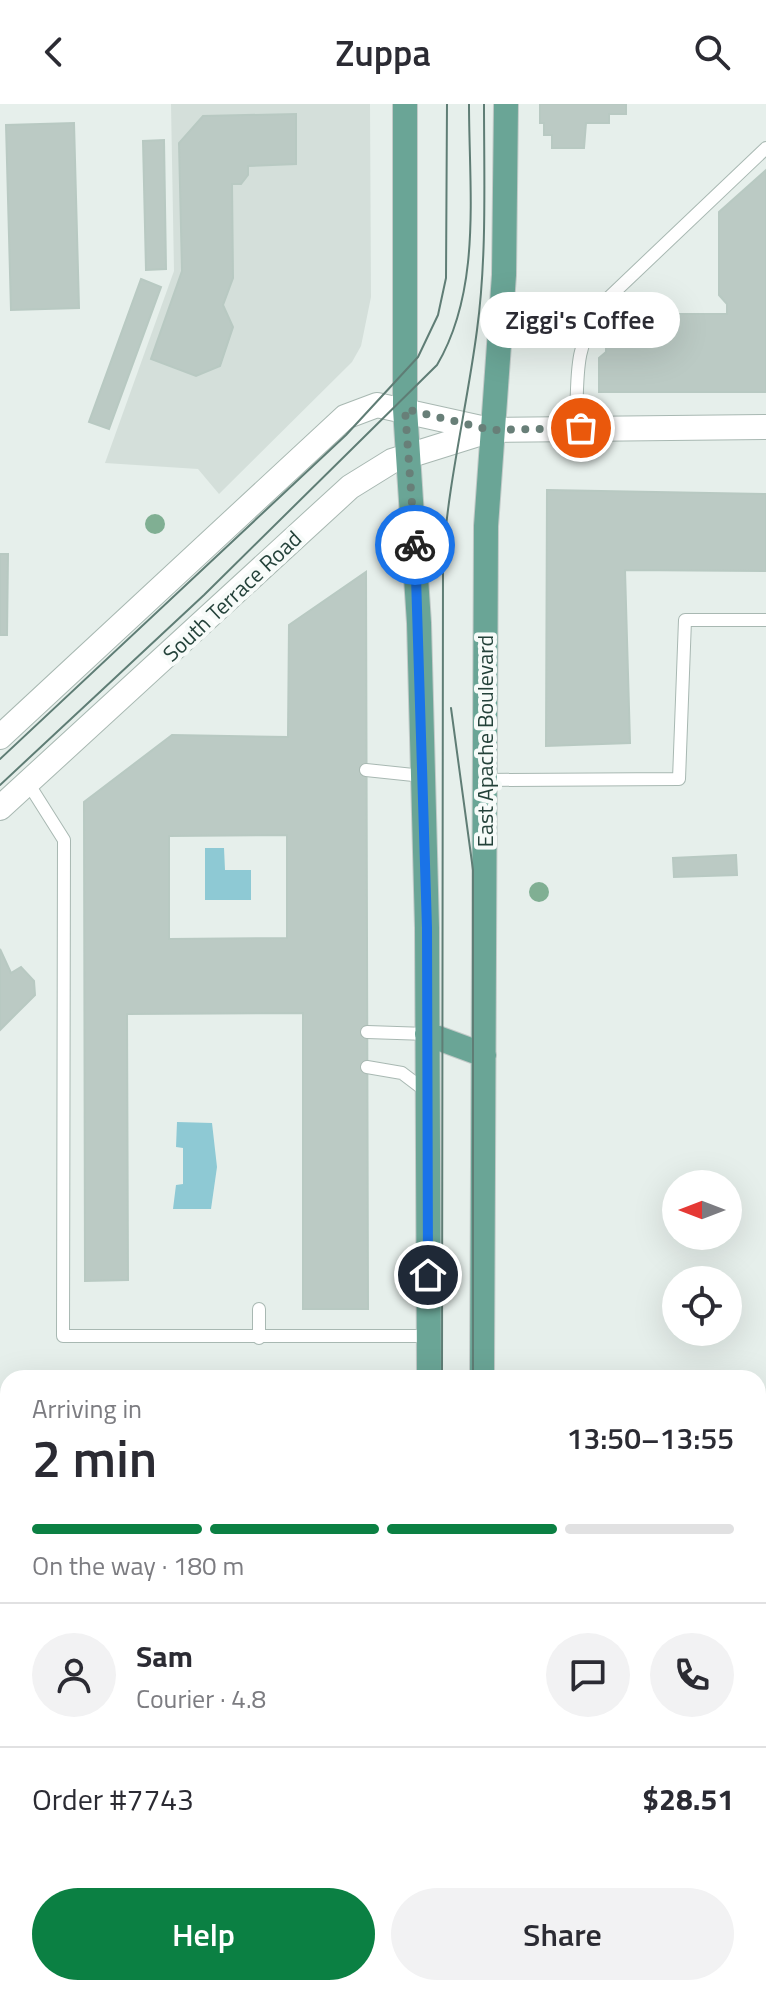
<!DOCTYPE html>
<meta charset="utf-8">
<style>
:root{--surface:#fff;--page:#f2f2f3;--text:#2b2b33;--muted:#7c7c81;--line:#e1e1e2;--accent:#0b8043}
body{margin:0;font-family:"Titillium Web",sans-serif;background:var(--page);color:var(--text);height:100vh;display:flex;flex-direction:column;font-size:30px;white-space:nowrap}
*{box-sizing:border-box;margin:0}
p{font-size:26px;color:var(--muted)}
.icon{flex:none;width:44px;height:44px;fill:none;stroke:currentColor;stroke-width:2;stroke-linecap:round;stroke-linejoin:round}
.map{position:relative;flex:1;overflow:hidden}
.sheet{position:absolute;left:0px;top:1266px;width:766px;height:626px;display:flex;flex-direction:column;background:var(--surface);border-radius:24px 24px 0 0;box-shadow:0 8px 32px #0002}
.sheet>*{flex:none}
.needle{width:52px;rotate:270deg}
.buttons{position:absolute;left:662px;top:1066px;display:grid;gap:16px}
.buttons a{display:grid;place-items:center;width:80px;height:80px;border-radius:50%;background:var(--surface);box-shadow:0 8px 32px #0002;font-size:40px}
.pin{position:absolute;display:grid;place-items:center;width:68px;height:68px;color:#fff;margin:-34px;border:4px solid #fff;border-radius:50%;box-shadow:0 2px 8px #0007}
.courier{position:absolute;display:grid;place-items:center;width:80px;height:80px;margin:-40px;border:6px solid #1a73e8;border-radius:50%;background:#fff;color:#222;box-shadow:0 2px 10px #0007}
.bubble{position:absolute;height:56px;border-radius:28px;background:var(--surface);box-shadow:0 8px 32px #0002;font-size:26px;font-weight:600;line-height:56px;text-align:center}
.overview em{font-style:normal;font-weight:600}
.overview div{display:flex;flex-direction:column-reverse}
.overview{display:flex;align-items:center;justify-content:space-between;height:136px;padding:0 32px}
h1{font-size:52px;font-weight:600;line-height:60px}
.bar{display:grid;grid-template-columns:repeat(4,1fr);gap:12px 8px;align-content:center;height:96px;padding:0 32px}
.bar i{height:10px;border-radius:6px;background:var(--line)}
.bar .current{background:var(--accent)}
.bar p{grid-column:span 4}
.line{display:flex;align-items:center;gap:20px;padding:0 32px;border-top:2px solid var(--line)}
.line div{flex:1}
.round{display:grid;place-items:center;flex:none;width:84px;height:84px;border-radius:42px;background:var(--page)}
.primary-button{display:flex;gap:16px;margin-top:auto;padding:16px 32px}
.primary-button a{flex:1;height:92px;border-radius:48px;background:var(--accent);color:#fff;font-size:32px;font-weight:600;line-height:92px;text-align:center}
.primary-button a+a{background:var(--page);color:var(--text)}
header{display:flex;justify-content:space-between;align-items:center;height:104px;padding:0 32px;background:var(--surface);font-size:36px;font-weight:600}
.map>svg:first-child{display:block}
.built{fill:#d4dfda}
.water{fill:#8ec9d4}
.building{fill:#bbcac4;stroke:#b8c9c2;stroke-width:2;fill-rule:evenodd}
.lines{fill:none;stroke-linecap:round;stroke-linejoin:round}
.service-casing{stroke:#a8b8b2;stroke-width:14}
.minor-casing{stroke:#a8b8b2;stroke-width:26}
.tertiary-casing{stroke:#a8b8b2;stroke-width:26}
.primary-casing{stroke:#c2cac8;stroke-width:26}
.service{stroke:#fff;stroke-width:12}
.minor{stroke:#fff;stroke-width:24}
.tertiary{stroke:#fff;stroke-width:24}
.primary{stroke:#6aa596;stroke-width:24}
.tram{stroke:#5f7d75;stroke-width:2}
.tree{fill:#80af93}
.done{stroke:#687f78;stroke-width:8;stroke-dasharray:0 14.4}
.route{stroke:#1a73e8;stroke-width:10}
.labels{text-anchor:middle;stroke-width:8;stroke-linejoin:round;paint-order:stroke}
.street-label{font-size:22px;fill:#24423a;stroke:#f7fbf9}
</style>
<header><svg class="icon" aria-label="back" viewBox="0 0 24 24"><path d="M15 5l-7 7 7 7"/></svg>Zuppa<svg class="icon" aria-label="search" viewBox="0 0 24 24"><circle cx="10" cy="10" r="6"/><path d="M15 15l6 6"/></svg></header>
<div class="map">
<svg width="766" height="1891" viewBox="0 0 766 1891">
<rect width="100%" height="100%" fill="#e6efeb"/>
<path class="built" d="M171,0H370L371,193L361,242L352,258L219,390L198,365L105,359L174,167Z"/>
<path class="water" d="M205,744H224L225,766H251V796H205Z
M177,1018L212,1019L217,1063L211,1105H173L176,1081L183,1080V1044L176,1043Z"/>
<path class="building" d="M540,0H626V10H609V19H586L584,44H552V31H544V19H540Z
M296,10V60L248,62V71L241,80H232L233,174L223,201L233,223L220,262L196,272L151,255L182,167L179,39L203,12Z
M74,19L79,204L11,206L6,21Z
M164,36L166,165L146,166L143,37Z
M766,66V288H599V254L606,248V224L622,210H727V200L719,191V108Z
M141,175L161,183L109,325L89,318Z
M547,386L766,390V467L625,466L630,639L546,642Z
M0,450H8L7,531H0Z
M366,468L368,1205H303V909L127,910L128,1176L85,1177L84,698L172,631L288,633L289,521ZM287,731V834L169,835V732Z
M736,751L737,771L674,773L673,754Z
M0,845L11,869L21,863L34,877L35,891L0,926Z
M373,1271V1274H212Z
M758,1721H766V1808L758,1807Z
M27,1884H393V1891H27Z
M532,1884H616V1891H532Z"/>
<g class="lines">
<defs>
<path id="service" d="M576,323C578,272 573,246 601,201L766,44
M366,666L423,672
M485,676L679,675L685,516H766
M28,679L64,736L63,1232H428
M367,928L427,930
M367,963L402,969L427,988
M259,1234V1205
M758,1688H766"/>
<path id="minor" d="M491,326L766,323"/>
<path id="tertiary" d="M0,633L345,313L377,301L490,326
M0,704L350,383L392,357L491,326"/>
<path id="primary" d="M405,0V305L419,519L427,824L429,1274
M427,930L484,951
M482,1274L486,422L504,171L506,0
M483,1884V1891
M432,1891V1884"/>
</defs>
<use href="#service" class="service-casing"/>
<use href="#minor" class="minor-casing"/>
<use href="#tertiary" class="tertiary-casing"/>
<use href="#primary" class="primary-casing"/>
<use href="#service" class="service"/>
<use href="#minor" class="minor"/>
<use href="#tertiary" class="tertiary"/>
<use href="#primary" class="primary"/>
<path class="tram" d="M451,604L473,766V1274
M0,655L346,331L418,253L438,211L446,174L447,0
M0,681L204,491L437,261C482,185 469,86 469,0
M442,1274L443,456C448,378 467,303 477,226C487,152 484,75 484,0
M442,1884V1891
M471,1891V1884"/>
</g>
<g class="tree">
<circle cx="155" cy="420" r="10"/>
<circle cx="539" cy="788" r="10"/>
</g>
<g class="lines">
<path class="done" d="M415,441L405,305L491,326L581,324"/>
<path class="route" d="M415,441L427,824L428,1171"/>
</g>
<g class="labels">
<g class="street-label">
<text transform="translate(232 492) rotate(-43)" y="8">South Terrace Road</text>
<text transform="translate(485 637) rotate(-90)" y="8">East Apache Boulevard</text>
</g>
</g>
</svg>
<div class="buttons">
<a><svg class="needle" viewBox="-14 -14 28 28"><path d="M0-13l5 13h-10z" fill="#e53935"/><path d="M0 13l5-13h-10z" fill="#7c7c81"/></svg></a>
<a><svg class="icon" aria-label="locate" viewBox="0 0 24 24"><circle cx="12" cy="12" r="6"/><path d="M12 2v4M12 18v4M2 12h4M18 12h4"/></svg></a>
</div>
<div class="pin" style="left:581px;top:324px;background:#ea580c"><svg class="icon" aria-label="bag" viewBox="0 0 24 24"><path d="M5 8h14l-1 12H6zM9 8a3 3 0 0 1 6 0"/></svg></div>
<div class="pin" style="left:428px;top:1171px;background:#1f2937"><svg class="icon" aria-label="home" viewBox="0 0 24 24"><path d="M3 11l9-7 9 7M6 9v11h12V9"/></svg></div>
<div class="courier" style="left:415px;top:441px"><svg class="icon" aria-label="bike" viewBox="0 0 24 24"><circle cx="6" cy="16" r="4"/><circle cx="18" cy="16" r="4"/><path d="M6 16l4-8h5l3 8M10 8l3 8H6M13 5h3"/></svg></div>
<div class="bubble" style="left:480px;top:188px;width:200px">Ziggi's Coffee</div>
<section class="sheet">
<div class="overview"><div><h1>2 min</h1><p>Arriving in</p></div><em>13:50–13:55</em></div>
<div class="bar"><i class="current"></i><i class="current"></i><i class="current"></i><i></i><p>On the way · 180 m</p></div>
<div class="line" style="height:144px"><a class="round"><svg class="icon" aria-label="person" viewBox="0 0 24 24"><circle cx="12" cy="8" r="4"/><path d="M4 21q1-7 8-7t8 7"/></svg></a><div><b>Sam</b><p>Courier · 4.8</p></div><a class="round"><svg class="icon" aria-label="chat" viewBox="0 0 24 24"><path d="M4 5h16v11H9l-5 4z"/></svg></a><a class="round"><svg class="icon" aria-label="phone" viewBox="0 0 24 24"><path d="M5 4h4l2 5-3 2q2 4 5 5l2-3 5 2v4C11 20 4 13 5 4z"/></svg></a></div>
<div class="line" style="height:104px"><div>Order #7743</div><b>$28.51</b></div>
<div class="primary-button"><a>Help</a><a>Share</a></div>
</section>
</div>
